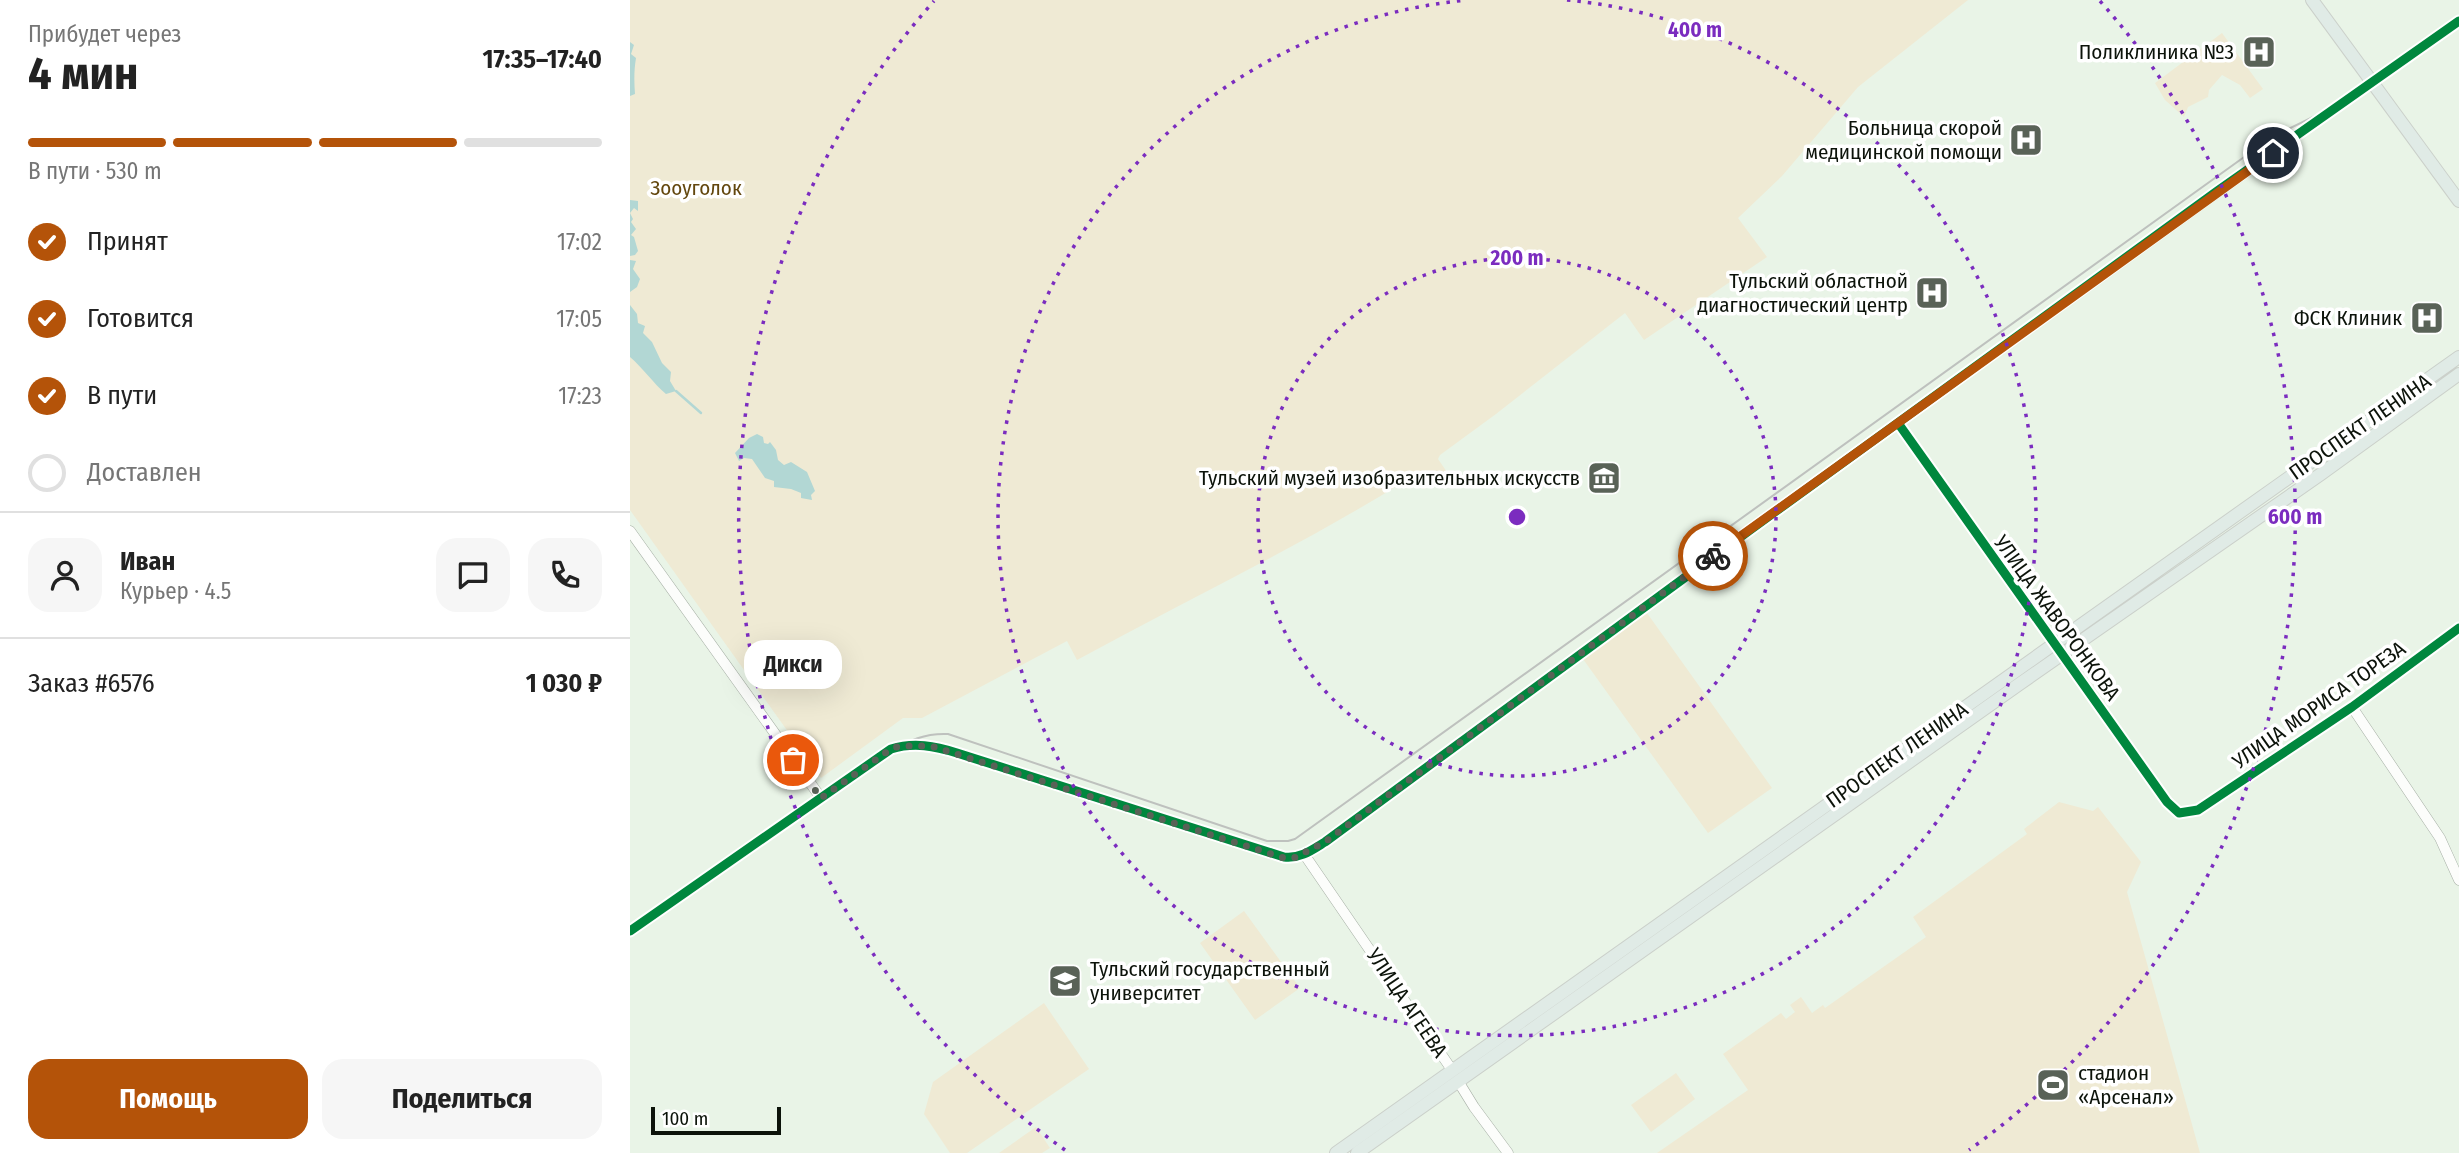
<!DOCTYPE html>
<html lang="ru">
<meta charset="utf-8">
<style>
:root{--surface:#fff;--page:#f6f6f6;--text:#222;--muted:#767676;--line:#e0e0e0;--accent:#b45309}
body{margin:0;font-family:"Fira Sans Condensed",sans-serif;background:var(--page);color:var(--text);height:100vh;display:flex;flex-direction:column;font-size:26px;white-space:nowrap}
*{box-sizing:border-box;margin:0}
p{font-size:23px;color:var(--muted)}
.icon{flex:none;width:38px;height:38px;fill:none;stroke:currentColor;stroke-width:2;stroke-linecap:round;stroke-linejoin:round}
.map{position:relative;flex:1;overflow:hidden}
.side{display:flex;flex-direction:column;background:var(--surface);width:630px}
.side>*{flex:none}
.scale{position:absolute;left:21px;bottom:18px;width:130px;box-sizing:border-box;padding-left:7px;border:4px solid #0c130a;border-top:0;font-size:19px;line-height:24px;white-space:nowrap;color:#0c130a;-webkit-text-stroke:5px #fff;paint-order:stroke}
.pin{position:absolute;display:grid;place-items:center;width:60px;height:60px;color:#fff;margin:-30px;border:4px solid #fff;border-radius:50%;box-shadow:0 2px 7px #0007}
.courier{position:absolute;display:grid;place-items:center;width:70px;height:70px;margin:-35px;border:5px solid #b45309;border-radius:50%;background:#fff;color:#222;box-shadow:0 2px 9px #0007}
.bubble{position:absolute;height:49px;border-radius:21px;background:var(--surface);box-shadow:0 7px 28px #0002;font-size:23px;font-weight:700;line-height:49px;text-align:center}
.head em{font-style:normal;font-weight:700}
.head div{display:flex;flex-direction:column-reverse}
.head{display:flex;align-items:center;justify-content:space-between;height:119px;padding:0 28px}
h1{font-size:46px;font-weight:700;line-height:52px}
.bar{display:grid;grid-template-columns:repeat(4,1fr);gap:10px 7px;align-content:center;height:84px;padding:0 28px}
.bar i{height:9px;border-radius:5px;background:var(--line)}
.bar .active{background:var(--accent)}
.bar p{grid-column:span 4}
.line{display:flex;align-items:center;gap:18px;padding:0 28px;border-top:2px solid var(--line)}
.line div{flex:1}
.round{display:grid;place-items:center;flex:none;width:74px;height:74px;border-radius:21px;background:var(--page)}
ol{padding:0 28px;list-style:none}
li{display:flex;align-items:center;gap:21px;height:77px}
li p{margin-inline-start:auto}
li .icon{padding:7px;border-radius:50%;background:var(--accent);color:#fff;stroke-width:4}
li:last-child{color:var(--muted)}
li i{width:38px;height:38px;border:4px solid var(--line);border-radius:50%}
.action{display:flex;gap:14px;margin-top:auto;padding:14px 28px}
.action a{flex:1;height:80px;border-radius:21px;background:var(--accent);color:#fff;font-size:28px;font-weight:700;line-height:80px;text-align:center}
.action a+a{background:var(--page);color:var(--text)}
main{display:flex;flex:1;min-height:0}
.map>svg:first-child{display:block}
.green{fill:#efead4}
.water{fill:#b2d7d4}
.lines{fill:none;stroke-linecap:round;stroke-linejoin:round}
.stream{stroke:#b2d7d4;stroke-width:2.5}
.minor-casing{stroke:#a6afa5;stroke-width:11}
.major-casing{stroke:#cbd0ca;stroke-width:14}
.minor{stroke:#fcfdfb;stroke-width:10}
.major{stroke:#e0ebe6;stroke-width:12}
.tram{stroke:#bec1be;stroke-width:2}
.cycleway-casing{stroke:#fff;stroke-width:13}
.cycleway{stroke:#00873e;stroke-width:9}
.done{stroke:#596257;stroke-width:7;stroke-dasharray:0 12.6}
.route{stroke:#b45309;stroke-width:9}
.ring{fill:none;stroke:#7b2cbf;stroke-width:3.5;stroke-dasharray:3.5 7}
.labels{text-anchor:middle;stroke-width:7;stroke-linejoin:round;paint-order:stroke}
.poi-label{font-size:21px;fill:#0c130a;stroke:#fff;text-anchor:end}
.park-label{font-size:21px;fill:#63470e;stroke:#fff}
.street-label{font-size:21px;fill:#0c130a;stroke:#fff}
.centre{fill:#7b2cbf;stroke:#fff;stroke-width:3.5}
.ring-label{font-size:21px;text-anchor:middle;font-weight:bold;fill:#7b2cbf;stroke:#fff;stroke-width:7;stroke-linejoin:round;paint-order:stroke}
</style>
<main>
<section class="side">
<div class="head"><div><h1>4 мин</h1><p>Прибудет через</p></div><em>17:35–17:40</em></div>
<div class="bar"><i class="active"></i><i class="active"></i><i class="active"></i><i></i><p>В пути · 530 m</p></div>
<ol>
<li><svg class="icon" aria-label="check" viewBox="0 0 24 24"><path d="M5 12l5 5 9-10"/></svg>Принят<p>17:02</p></li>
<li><svg class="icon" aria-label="check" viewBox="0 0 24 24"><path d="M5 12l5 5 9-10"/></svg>Готовится<p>17:05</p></li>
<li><svg class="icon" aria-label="check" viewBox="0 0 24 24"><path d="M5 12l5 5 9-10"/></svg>В пути<p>17:23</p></li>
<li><i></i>Доставлен</li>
</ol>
<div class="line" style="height:126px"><a class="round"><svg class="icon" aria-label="person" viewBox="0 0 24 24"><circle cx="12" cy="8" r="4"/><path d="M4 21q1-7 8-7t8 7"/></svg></a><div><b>Иван</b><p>Курьер · 4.5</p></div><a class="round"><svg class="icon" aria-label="chat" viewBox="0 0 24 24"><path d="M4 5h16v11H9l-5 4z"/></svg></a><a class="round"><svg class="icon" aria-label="phone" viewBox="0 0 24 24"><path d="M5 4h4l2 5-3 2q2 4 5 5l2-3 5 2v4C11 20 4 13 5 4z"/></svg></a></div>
<div class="line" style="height:91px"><div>Заказ #6576</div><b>1 030 ₽</b></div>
<div class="action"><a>Помощь</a><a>Поделиться</a></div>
</section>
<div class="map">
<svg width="1829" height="1153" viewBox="0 0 1829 1153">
<rect width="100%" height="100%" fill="#e9f4e7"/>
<path class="green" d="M0,0H1338L1228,87L1152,176L1108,218L1137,257L1014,340L995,313L866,414L810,455L808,459L817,472L794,489L775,481C669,547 556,600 447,660L437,641L292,718H273L191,778L0,510Z
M1592,33L1633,89L1620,98L1610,85L1592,75L1579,90L1578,97L1558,107L1554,117L1535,100L1525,83Z
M1017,613L1142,788L1078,833L953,659Z
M1429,802L1463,811L1468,807L1511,862L1497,892L1570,1153H1027L1118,1090L1093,1054L1151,1013L1156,1019L1165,1012L1160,1005L1171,997L1182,1013L1193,1005L1195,1008L1296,937L1283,917L1397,834L1394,829Z
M614,911L670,988L625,1020L570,943Z
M414,1003L459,1069L337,1153H320L294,1114L303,1082Z
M1046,1073L1065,1099L1021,1132L1001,1105Z
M406,1127L420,1148L412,1153H369Z"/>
<path class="water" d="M0,42L4,45L1,54L6,58C4,70 4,82 5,94L0,96Z
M0,200L8,201V211L4,208L0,213L3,219L1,222L6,229L1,235L4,237L8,251L5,255L0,256Z
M0,260L6,261L3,269L10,279L7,287L0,292Z
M0,305L7,314L8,323L15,326L13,333L22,342L32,363L41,372L40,381L46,391L36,394C23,383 13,368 0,357Z
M127,434L133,437L134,443L138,444L140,442L146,450L148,460L154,465L161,462L177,472L185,491L181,495L182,500L171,498V493L161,489L144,487V481L135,478L122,459L114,458L109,461L105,453L119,438Z"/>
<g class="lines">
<path class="stream" d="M46,391L71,413"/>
<defs>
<path id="minor" d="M1268,423L1537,802L1549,813L1568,810L1722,707L1829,628
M0,531L191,798
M1722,707L1810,838L1829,880
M674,854L822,1070
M0,931L261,749C284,742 305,746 327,753L654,857C670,859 682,850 695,842L1076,562L1586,192L1829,21
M828,1081L844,1107L878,1153"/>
<path id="major" d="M1682,0L1829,201
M706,1153L1829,357
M727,1153L1388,685L1691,474L1829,374"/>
</defs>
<use href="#minor" class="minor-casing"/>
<use href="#major" class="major-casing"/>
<use href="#minor" class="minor"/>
<use href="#major" class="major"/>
<path class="tram" d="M0,934L260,753C279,740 295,733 318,734L637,841H658L665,839L1642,137L1726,96L1829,25"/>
<defs>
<path id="cycleway" d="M1268,423L1537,802L1549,813L1568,810L1722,707L1829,628
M0,931L261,749C284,742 305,746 327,753L654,857C670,859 682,850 695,842L1076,562L1586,192L1829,21"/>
</defs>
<use href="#cycleway" class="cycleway-casing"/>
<use href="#cycleway" class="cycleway"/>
</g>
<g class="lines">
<path class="done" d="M163,760L191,798L261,749L270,746H301L654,858H664L695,842L1083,556"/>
<path class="route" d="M1083,556L1643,153"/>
</g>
<g class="ring">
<circle cx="887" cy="517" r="259"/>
<path d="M937 0A519 519 0 1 1 837 0"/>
<path d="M435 1150A778 778 0 0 1 304 1M1470 1A778 778 0 0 1 1339 1150"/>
</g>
<defs>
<symbol id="hospital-square" viewBox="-11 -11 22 22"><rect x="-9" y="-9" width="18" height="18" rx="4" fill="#596257" stroke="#fff"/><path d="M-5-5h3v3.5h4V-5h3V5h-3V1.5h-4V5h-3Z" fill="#fff"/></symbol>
<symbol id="museum-square" viewBox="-11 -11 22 22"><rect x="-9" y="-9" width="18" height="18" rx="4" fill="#596257" stroke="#fff"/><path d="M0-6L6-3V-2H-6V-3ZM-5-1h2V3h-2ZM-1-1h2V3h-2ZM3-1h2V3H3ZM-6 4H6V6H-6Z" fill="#fff"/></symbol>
<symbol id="university-square" viewBox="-11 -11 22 22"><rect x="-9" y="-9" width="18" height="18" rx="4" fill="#596257" stroke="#fff"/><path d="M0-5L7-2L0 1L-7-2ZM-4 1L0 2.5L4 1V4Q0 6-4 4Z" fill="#fff"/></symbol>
<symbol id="stadium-square" viewBox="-11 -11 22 22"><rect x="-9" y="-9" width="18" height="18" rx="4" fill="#596257" stroke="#fff"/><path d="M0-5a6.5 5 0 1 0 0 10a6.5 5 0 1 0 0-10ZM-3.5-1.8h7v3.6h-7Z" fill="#fff"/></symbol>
</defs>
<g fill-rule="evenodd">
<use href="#hospital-square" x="1610" y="33" width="38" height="38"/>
<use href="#hospital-square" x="1377" y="121" width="38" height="38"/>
<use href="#hospital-square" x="1283" y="274" width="38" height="38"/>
<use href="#hospital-square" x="1778" y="299" width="38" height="38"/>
<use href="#museum-square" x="955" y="459" width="38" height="38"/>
<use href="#university-square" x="416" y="962" width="38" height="38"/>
<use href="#stadium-square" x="1404" y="1066" width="38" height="38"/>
</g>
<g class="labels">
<g class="poi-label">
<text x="1604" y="59">Поликлиника №3</text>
<text x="1372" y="135">Больница скорой<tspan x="1372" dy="24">медицинской помощи</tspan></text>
<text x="1278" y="288">Тульский областной<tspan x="1278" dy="24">диагностический центр</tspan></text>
<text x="1772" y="325">ФСК Клиник</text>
<text x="950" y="485">Тульский музей изобразительных искусств</text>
<text x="460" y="976" text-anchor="start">Тульский государственный<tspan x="460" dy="24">университет</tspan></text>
<text x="1448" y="1080" text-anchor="start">стадион<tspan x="1448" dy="24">«Арсенал»</tspan></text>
</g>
<g class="park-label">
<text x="66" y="195">Зооуголок</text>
</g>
<g class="street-label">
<text transform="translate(1730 427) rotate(-35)" y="7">ПРОСПЕКТ ЛЕНИНА</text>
<text transform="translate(1427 618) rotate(54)" y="7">УЛИЦА ЖАВОРОНКОВА</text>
<text transform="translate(1689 705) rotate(-35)" y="7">УЛИЦА МОРИСА ТОРЕЗА</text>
<text transform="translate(1267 755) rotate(-35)" y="7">ПРОСПЕКТ ЛЕНИНА</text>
<text transform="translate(777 1003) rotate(56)" y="7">УЛИЦА АГЕЕВА</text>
</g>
</g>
<circle cx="887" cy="517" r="10" class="centre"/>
<g class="ring-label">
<text x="1065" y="37">400 m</text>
<text x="887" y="265">200 m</text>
<text x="1665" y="524">600 m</text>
</g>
</svg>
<div class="scale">100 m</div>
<div class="pin" style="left:163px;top:760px;background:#ea580c"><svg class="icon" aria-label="bag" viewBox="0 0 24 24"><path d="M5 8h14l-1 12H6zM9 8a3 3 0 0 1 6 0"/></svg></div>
<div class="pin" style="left:1643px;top:153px;background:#1f2937"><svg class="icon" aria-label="home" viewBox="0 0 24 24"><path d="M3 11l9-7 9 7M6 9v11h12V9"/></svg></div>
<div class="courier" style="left:1083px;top:556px"><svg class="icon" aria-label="bike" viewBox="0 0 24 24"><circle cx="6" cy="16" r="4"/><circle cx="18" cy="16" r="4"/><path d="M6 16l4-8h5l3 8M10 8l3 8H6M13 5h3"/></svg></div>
<div class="bubble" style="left:114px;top:640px;width:98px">Дикси</div>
</div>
</main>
